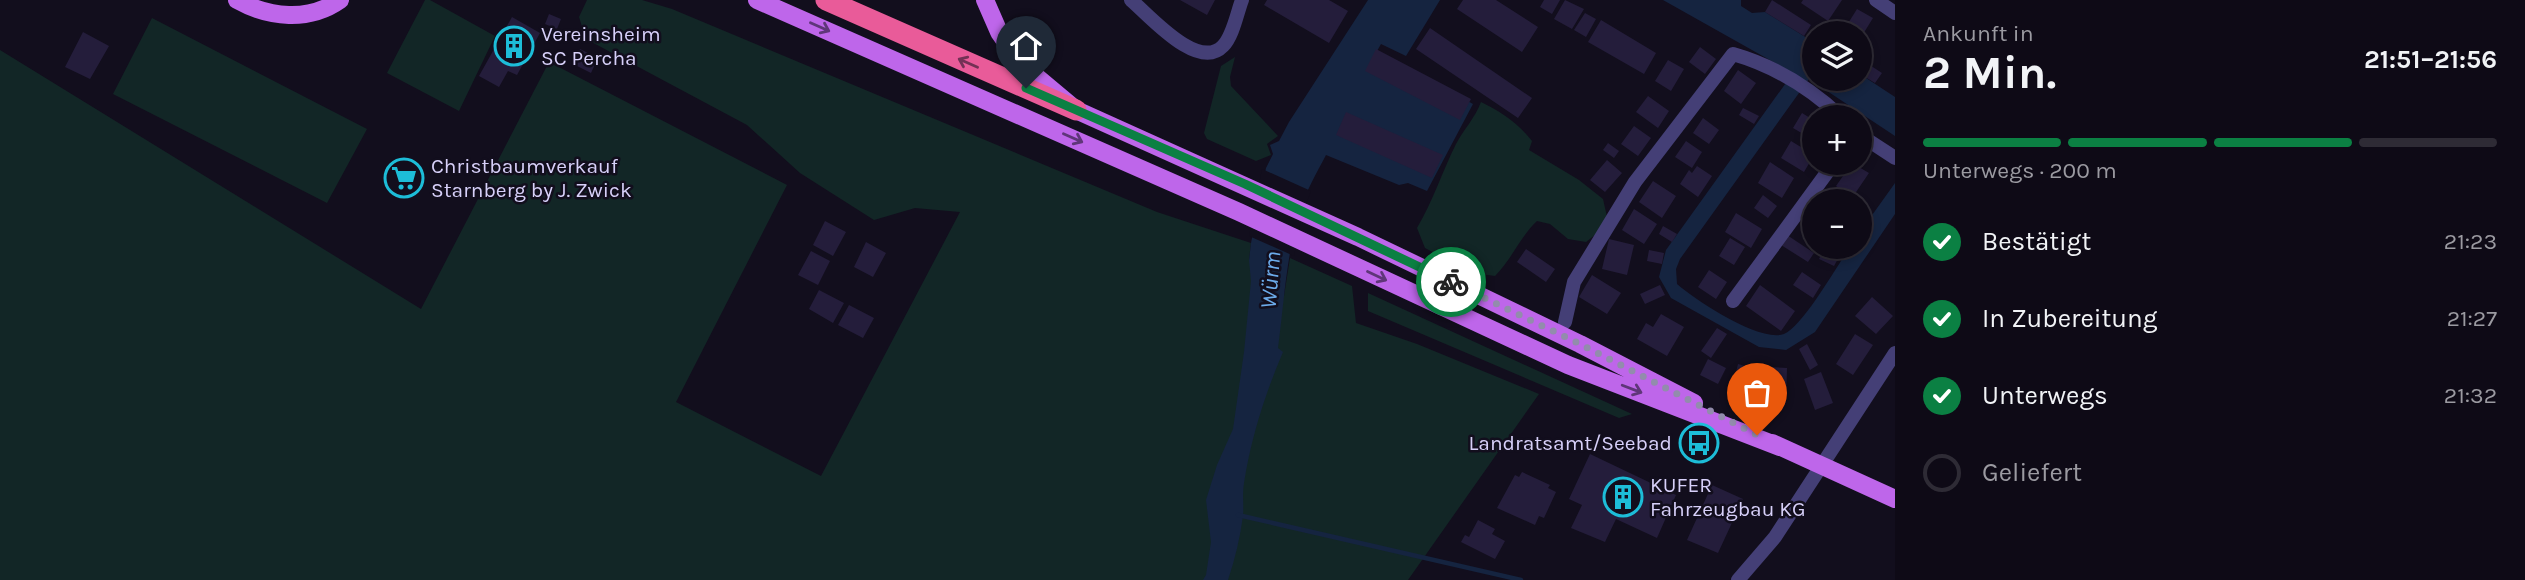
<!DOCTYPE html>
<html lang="de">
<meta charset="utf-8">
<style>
:root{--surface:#0e0a16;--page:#17131f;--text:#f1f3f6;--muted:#9b9aa1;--line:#2e2b35;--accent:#0b8043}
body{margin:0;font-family:Karla,sans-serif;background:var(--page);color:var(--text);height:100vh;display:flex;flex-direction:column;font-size:26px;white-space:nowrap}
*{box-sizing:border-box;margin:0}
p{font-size:23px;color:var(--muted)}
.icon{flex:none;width:38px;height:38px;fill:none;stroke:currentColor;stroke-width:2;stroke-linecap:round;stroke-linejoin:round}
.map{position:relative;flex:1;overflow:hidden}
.sheet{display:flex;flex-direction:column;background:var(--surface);width:630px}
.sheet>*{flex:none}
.buttons{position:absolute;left:1802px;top:21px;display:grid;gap:14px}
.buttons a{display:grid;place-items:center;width:70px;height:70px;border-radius:50%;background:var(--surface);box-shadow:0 4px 10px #0003,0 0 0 2px var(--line);font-size:35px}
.pin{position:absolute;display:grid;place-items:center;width:60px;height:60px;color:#fff;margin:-72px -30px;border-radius:50% 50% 50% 0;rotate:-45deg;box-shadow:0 0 7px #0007}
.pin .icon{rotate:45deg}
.courier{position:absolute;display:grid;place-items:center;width:70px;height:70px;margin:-35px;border:5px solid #0b8043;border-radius:50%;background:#fff;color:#222;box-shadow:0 2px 9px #0007}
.overview em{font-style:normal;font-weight:700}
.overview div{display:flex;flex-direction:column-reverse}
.overview{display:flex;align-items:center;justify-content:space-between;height:119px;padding:0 28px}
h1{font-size:46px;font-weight:700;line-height:52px}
.bar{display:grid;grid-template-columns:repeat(4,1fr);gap:10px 7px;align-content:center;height:84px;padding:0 28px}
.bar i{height:9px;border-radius:5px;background:var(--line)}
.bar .selected{background:var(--accent)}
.bar p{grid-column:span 4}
ol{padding:0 28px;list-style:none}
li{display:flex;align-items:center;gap:21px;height:77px}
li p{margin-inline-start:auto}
li .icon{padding:7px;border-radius:50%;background:var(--accent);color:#fff;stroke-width:4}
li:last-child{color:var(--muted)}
li i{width:38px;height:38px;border:4px solid var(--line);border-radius:50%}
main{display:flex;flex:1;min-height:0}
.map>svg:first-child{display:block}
.green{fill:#122626}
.water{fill:#152440}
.pier{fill:#120e1d}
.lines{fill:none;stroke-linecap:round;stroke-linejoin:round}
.stream{stroke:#152440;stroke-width:4.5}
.building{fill:#241d3b}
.street{stroke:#443f76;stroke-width:14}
.primary{stroke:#be66ea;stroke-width:18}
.highway{stroke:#e95b99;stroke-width:21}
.oneway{stroke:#5f3679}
.oneway2{stroke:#733155}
.done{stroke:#928cac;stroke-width:7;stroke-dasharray:0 12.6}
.route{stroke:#0b8043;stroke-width:9}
.labels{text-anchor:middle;stroke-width:5;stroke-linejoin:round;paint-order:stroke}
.poi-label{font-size:21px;fill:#d7d0f9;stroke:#120e1d;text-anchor:start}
.water-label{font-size:23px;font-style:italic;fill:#6cabeb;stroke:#120e1d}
</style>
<main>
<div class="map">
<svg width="1895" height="580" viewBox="0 0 1895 580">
<rect width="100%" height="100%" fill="#120e1d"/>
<path class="green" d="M425,0H430L495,36L459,111L387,73Z
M587,0H642L672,9L1157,212L1251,243L1249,260L1284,296L1290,258L1352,286L1356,323L1417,344L1539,394L1408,580H0V50L421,309L549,62L787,185L676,402L821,476L960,212L915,208L874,220L800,173L747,125L586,39L579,17Z
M152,18L367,129L327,203L113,94Z
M1235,57L1230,77L1231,86L1278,136L1267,144L1271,155L1256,161L1207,139L1204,133L1221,66Z
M1481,102C1501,112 1517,122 1532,141L1529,150L1579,180L1603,199L1607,217L1600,231L1586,242L1568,239L1550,224L1537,221C1520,237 1512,259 1495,276L1473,273L1425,248L1417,228C1433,201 1442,172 1456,144C1464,129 1475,118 1481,102Z
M1368,293L1632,414L1619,418L1368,311Z"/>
<path class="water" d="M1368,0H1440L1406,56L1381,44L1377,51L1473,104L1427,191L1408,183L1399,185L1326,155C1316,174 1305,193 1299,214C1286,257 1284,304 1278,348L1283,352C1265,394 1251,438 1244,483C1242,494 1244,505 1243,516C1240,538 1235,559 1228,580H1203L1206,575L1211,542L1206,500L1217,465L1233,429L1244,352L1251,281L1249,260L1251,243L1266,168L1273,154L1270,145L1279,141L1289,122Z
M1663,0H1741V6L1752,13L1765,12L1815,43V79H1860V74L1895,97V136L1809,79L1680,259L1676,269L1677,284C1695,300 1760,343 1784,334C1803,326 1837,266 1850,247H1860V232L1895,183V214L1815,332L1786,350L1759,347L1671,298L1659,277L1666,250L1676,236L1793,73Z"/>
<path class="pier" d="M1262,169L1311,191L1302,215L1294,256L1249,236Z"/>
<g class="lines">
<path class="stream" d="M1238,515L1521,580"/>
</g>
<path class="building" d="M1180,0H1215L1207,15Z
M1267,0H1329L1348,11L1329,43L1264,5Z
M1463,0H1496L1538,27L1522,52L1457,9Z
M1544,0H1560L1552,14L1540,7Z
M1565,0L1584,9L1572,29L1554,19Z
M1772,0L1811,25L1804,36L1765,12Z
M1803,0H1842L1828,21L1801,3Z
M1857,9L1873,18L1860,39V33H1842Z
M1585,13L1596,19L1586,37L1574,30Z
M549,14L561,19L557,29L545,24Z
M512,17L540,33L517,75L508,71L499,87L479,76Z
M1601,20L1656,53L1644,74L1588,42Z
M1430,28L1532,98L1518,118L1416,49Z
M83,32L109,46L90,79L65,67Z
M1700,47L1716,59L1705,74L1689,62Z
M580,49L598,58L591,73L573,64Z
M1376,49L1471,99L1460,120L1365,71Z
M1668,60L1684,69L1671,91L1655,81Z
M1862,60L1882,73L1875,83L1860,74Z
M1738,70L1756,83L1741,104L1724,91Z
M1648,96L1669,111L1658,128L1636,112Z
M1743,108L1759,116L1754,124L1739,115Z
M1346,112L1443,155L1432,178L1336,135Z
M1802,113L1815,121V141L1793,128Z
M1703,118L1719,130L1709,144L1693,133Z
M1634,126L1651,138L1638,156L1621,144Z
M1686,141L1702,152L1692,168L1675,157Z
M1791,141L1814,155L1804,172L1781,158Z
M1608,143L1619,151L1614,158L1603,150Z
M1607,160L1622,173L1605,192L1590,180Z
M1770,162L1794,178L1782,198L1758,183Z
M1852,163L1869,173L1852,198L1836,186Z
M1697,166L1712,176L1698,197L1680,184L1689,170L1692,173Z
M1653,181L1676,196L1662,218L1639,202Z
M1763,195L1777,206L1768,218L1754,208Z
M1815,206V231L1804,224Z
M1634,209L1657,224L1644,244L1622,230Z
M1736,213L1762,229L1751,248L1725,232Z
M825,221L846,232L833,256L813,245Z
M1663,226L1677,234L1672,242L1659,234Z
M1787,235L1814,253L1808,262L1781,245Z
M1730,238L1745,247L1734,265L1719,256Z
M1609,239L1634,245L1627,275L1602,269Z
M866,242L886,253L873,277L854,267Z
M1526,249L1555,269L1546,282L1517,262Z
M1824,249L1839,257L1834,266L1819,259Z
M1649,250L1664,253L1662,264L1647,261Z
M811,251L830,261L818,285L798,275Z
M1709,270L1727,282L1716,299L1698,287Z
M1802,272L1821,285L1813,298L1793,285Z
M1592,275L1621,293L1607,314L1579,297Z
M1660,285L1665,295L1645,304L1640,294Z
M1760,285L1795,311L1781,331L1746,306Z
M819,290L844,303L833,323L809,309Z
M1872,297L1893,316L1876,334L1855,316Z
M849,305L874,318L863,338L838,325Z
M1661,314L1684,327L1667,356L1637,339L1646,323L1653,327Z
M1717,328L1727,334L1711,358L1701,351Z
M1855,334L1873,345L1853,375L1836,364Z
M1807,344L1818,365L1810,370L1799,349Z
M1708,359L1726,368L1718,384L1700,375Z
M1738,364L1765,372L1759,395L1732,388Z
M1769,367L1787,368L1786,403L1768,402Z
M1821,372L1833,403L1815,410L1804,379Z
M1590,454L1676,495L1657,538L1616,519L1605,542L1571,528L1582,505L1569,499Z
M1522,472L1550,485L1548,488L1556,492L1544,518L1539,516L1535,525L1497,508L1515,475L1519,477Z
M1712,485L1743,499L1718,553L1687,540Z
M1478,520L1495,529L1492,534L1505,541L1495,559L1461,542L1465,535L1469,537Z"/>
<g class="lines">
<path class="street" d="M1131,0C1149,15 1198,72 1223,46C1233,36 1237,13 1242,0
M1876,0L1895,13
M1860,135L1895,158
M1733,301L1834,163
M1565,322L1574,282L1635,182L1733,54C1775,66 1810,88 1841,117
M1738,580L1775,537L1895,353"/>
<path class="primary" d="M237,0C269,18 309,22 340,0
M757,0L1239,212L1568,365L1780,447
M985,0L999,32L1013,52L1033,74L1076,110L1358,237L1580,344L1694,403
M1772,443L1895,499"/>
<path class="highway" d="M826,0L1076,110"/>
</g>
<defs><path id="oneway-shaft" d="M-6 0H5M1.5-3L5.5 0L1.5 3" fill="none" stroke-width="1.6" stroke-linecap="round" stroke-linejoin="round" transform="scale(1.75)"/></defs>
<g class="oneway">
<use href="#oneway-shaft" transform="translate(820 27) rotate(24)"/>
<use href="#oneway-shaft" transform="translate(1073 138) rotate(24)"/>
<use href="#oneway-shaft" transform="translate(1377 276) rotate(25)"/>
<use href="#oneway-shaft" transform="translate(1632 389) rotate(21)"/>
</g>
<use class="oneway2" href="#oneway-shaft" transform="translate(968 63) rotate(-156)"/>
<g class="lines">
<path class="done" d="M1451,282L1580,344L1757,435"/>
<path class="route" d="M1026,88L1245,184L1451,282"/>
</g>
<defs>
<symbol id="building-ring" viewBox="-11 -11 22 22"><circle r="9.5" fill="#120e1d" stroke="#1dbdd8" stroke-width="1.5"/><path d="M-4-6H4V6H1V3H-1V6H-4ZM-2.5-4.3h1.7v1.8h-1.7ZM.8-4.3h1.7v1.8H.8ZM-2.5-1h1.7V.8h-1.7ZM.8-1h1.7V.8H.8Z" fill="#1dbdd8"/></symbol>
<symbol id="supermarket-ring" viewBox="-11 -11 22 22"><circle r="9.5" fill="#120e1d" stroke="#1dbdd8" stroke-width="1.5"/><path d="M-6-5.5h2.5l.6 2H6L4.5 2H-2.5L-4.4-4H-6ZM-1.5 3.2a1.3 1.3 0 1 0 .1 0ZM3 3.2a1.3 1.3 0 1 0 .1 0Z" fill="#1dbdd8"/></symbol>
<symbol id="bus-ring" viewBox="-11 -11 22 22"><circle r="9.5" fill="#120e1d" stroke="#1dbdd8" stroke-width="1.5"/><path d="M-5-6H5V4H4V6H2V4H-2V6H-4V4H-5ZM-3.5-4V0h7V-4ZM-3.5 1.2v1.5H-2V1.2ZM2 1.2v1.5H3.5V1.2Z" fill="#1dbdd8"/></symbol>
</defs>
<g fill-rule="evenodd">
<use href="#building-ring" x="492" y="24" width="44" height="44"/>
<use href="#supermarket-ring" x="382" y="156" width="44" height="44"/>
<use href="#bus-ring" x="1677" y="421" width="44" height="44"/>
<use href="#building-ring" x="1601" y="475" width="44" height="44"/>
</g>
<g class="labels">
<g class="poi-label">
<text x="541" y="41">Vereinsheim<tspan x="541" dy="24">SC Percha</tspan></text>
<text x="431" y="173">Christbaumverkauf<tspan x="431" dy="24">Starnberg by J. Zwick</tspan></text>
<text x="1672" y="450" text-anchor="end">Landratsamt/Seebad</text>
<text x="1650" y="492">KUFER<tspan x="1650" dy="24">Fahrzeugbau KG</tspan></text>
</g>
<g class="water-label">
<text transform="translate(1270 280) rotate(-85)" y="8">Würm</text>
</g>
</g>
</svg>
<div class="buttons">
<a><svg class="icon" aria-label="layers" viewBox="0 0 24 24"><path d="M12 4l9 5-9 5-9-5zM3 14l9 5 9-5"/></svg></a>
<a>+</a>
<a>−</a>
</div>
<div class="pin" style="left:1757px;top:435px;background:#ea580c"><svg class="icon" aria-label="bag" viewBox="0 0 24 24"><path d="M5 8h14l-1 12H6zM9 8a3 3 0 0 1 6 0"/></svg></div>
<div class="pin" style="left:1026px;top:88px;background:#1f2937"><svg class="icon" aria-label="home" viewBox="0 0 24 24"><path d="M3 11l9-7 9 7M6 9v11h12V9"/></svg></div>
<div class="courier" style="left:1451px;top:282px"><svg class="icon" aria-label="bike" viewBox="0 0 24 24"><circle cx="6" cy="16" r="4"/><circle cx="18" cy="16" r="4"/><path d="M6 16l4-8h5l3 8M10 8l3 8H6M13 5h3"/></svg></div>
</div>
<section class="sheet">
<div class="overview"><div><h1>2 Min.</h1><p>Ankunft in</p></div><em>21:51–21:56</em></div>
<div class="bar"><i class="selected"></i><i class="selected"></i><i class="selected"></i><i></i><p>Unterwegs · 200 m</p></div>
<ol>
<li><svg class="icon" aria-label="check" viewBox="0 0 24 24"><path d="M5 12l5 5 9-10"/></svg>Bestätigt<p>21:23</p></li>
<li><svg class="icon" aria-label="check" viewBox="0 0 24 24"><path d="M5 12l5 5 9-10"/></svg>In Zubereitung<p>21:27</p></li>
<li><svg class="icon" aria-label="check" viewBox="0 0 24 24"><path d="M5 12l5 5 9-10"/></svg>Unterwegs<p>21:32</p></li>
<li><i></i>Geliefert</li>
</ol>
</section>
</main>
